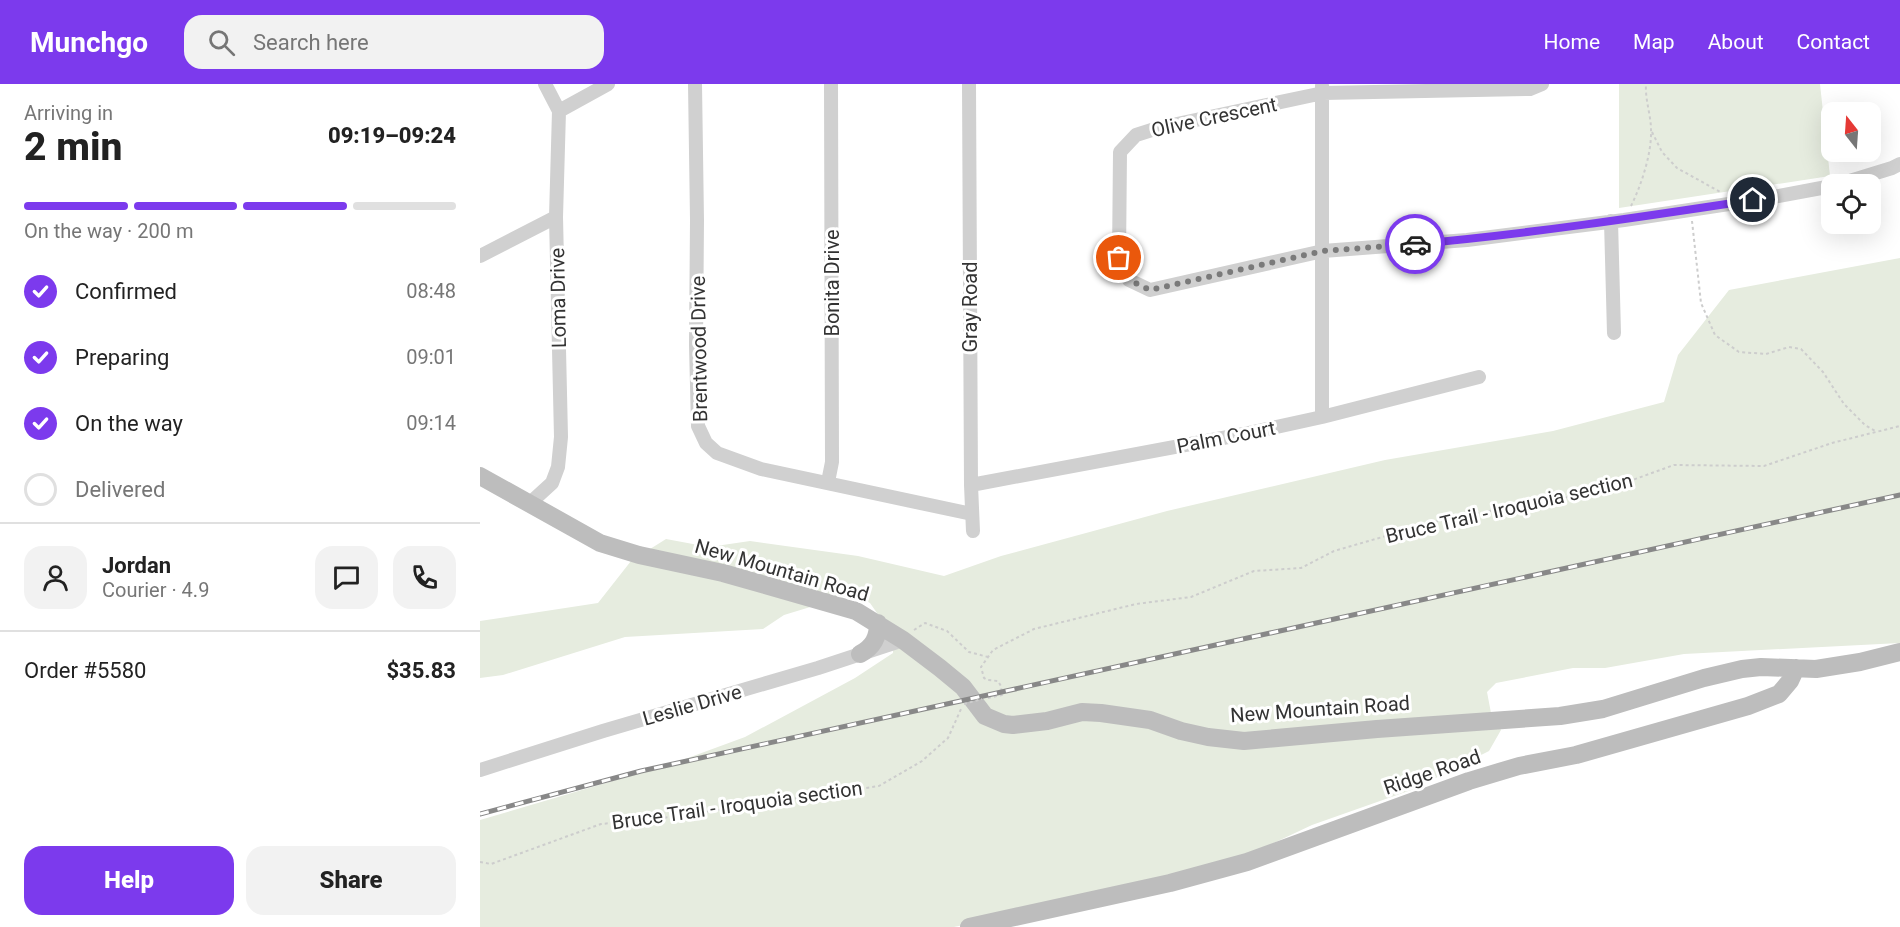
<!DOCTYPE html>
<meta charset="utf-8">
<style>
:root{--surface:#fff;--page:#f2f2f2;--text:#222;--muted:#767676;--line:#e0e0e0;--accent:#7c3aed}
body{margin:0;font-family:Roboto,sans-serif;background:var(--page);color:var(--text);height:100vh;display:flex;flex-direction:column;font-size:22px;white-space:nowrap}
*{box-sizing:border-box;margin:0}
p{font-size:20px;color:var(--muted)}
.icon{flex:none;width:33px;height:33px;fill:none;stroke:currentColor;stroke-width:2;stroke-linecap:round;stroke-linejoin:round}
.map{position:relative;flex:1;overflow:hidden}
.details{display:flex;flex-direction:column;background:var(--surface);width:480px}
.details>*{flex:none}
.needle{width:39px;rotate:343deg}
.controls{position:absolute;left:1341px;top:18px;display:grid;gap:12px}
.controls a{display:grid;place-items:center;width:60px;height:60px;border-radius:12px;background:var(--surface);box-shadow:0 6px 24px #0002;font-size:30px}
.pin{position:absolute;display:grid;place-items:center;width:51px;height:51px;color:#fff;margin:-26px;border:3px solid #fff;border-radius:50%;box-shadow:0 2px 6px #0007}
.courier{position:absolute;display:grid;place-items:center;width:60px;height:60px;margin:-30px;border:4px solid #7c3aed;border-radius:50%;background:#fff;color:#222;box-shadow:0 2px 8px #0007}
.headline em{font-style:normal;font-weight:800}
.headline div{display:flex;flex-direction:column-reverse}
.headline{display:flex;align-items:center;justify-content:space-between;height:102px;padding:0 24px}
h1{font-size:39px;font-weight:800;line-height:45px}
.bar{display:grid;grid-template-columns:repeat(4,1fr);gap:9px 6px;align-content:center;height:72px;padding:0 24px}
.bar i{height:8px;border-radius:4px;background:var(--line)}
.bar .selected{background:var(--accent)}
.bar p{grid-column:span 4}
.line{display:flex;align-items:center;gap:15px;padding:0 24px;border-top:2px solid var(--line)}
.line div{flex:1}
.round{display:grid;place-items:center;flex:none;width:63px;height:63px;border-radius:18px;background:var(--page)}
ol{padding:0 24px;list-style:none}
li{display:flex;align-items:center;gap:18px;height:66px}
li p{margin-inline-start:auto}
li .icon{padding:6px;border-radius:50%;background:var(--accent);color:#fff;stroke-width:4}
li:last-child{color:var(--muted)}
li i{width:33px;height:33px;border:3px solid var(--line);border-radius:50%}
.primary-button{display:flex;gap:12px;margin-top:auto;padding:12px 24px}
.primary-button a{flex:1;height:69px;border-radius:18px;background:var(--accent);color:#fff;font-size:24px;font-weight:800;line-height:69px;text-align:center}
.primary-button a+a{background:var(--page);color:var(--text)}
header{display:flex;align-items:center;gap:36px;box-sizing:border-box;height:84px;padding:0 30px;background:var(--accent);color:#fff}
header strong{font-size:28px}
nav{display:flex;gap:33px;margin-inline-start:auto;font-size:21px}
.search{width:420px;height:54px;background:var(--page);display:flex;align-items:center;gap:15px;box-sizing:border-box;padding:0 21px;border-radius:18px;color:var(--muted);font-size:22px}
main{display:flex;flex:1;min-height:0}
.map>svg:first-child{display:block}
.green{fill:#e6ecdf}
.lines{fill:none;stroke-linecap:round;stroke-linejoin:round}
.path{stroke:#cdcdcd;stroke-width:2;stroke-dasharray:3 3;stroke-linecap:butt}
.street{stroke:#d0d0d0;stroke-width:14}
.secondary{stroke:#bdbdbd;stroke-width:18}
.rail-casing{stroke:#888;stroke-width:5}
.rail{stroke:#fff;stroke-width:3;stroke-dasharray:9;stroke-linecap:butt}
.path-bridge{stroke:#cdcdcd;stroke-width:2;stroke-dasharray:3 3;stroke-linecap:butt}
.done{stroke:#7a7a7a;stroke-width:6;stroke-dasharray:0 10.8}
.route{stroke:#7c3aed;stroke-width:8}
.labels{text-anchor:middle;stroke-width:6;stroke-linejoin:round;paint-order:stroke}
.street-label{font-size:20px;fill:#333;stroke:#fff}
</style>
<header>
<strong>Munchgo</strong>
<div class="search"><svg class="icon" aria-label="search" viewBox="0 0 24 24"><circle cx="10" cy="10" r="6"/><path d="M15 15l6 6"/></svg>Search here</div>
<nav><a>Home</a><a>Map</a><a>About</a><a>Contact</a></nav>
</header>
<main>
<section class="details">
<div class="headline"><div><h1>2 min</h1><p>Arriving in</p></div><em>09:19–09:24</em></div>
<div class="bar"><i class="selected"></i><i class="selected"></i><i class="selected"></i><i></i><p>On the way · 200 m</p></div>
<ol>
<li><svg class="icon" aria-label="check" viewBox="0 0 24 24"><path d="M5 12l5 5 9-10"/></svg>Confirmed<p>08:48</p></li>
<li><svg class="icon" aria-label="check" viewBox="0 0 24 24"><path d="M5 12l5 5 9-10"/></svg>Preparing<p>09:01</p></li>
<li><svg class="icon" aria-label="check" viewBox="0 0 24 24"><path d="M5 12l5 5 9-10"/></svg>On the way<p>09:14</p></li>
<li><i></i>Delivered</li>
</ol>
<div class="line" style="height:108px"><a class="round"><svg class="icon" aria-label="person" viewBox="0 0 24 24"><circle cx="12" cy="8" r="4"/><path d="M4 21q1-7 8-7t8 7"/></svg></a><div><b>Jordan</b><p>Courier · 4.9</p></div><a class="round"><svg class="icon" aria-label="chat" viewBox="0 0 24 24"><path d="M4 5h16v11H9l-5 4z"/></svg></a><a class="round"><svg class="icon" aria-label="phone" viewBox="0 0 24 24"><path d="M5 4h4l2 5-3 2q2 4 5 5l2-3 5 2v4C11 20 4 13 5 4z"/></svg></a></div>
<div class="line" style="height:78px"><div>Order #5580</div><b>$35.83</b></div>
<div class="primary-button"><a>Help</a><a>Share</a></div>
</section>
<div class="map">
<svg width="1420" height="843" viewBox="0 0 1420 843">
<rect width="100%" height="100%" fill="#fff"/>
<path class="green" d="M1139,0H1340L1350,92L1139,124Z
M1420,174V559L1204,570L1125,584H1093L1016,599L1007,608L1011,629L1021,646L1009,667L934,705L832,741L725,791L474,843H0V736L197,678L265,653L375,594L413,569V552L390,519L373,510L304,531L283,545L145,553L23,591L0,594V537L118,519L151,477L186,455L229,463L270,457L378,472L464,492L521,472L687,427L905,376L1073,347L1184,318L1198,271L1249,206Z"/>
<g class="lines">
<path class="path" d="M1172,48L1182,68L1197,84L1242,109
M1151,122C1161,102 1172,69 1171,46C1171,31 1165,16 1166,0
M1212,137L1221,219L1235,251L1259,268L1286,270L1309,263L1321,265L1343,288L1364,320L1385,341L1397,348
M434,546L445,539L467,547L489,568L508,573
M508,614L522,611L521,602L518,597L508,596L504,594L501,583L513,566L554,545L656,520L711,513L774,487L821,484L854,467L965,435L1122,407L1194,381L1284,382L1352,359L1420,342
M0,778L11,780L121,740L183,734L399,702L442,677L468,654L481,625"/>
<path class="street" d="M215,0L217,136L216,261L218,342L226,359L237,369L281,385L492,430
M489,0L491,401L493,447
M1062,0L1050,5L843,9L678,44L656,51L640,68L639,174L649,196L670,206L843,167L987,156L1144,136L1288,114L1352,102
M79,27L128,0
M1360,100L1412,84L1420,80
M1131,137L1134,249
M0,172L76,133
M842,333V2
M348,398L352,378L351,0
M491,401L764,350L842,333L999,293
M49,420L72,399L78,383L81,353L76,133L79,27L65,0
M0,686L123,647L338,584L423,556"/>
<path class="secondary" d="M0,392L120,459L159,471L243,489L376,527L423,556L460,584L483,603L505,632L524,640L533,641L567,637L602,628L621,629L670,636L701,647L728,653L764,657L897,645L1080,632L1123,625L1224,594L1262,585L1281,583L1336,585L1380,578L1420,568
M380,570C393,563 398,554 398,539
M489,843L690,799L767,778L989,697L1039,682L1096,671L1268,622L1299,610L1310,597L1316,584"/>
<defs>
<path id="rail" d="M0,730L161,687L1420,411"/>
</defs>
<use href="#rail" class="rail-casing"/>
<use href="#rail" class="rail"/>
<path class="path-bridge" d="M484,620L502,615"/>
</g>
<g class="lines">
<path class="done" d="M639,174L649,196L670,206L843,167L935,160"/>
<path class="route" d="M935,160C1048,150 1161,133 1273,116"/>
</g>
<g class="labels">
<g class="street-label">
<text transform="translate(734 33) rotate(-12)" y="7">Olive Crescent</text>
<text transform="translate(352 199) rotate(-90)" y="7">Bonita Drive</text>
<text transform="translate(78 214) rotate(-91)" y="7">Loma Drive</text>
<text transform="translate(490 223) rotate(-90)" y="7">Gray Road</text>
<text transform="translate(219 265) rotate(-91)" y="7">Brentwood Drive</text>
<text transform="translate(746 353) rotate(-11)" y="7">Palm Court</text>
<text transform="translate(1029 424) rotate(-13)" y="7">Bruce Trail - Iroquoia section</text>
<text transform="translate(302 486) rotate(16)" y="7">New Mountain Road</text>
<text transform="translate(212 621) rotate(-16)" y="7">Leslie Drive</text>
<text transform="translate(840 625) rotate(-4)" y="7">New Mountain Road</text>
<text transform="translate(952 688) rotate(-19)" y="7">Ridge Road</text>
<text transform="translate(257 721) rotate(-8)" y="7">Bruce Trail - Iroquoia section</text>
</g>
</g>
</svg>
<div class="controls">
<a><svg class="needle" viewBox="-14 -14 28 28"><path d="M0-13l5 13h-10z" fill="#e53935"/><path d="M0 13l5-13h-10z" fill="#767676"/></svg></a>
<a><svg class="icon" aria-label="locate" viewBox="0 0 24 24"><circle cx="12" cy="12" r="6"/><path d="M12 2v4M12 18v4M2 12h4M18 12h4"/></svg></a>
</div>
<div class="pin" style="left:639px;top:174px;background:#ea580c"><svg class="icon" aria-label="bag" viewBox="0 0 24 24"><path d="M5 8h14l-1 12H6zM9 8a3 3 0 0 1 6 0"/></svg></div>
<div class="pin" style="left:1273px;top:116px;background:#1f2937"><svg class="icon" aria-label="home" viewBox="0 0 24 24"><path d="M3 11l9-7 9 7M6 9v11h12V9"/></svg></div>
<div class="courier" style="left:935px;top:160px"><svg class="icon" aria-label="car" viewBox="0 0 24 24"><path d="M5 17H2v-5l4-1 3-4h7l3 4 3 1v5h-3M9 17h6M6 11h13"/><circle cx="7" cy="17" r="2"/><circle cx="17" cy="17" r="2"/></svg></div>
</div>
</main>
